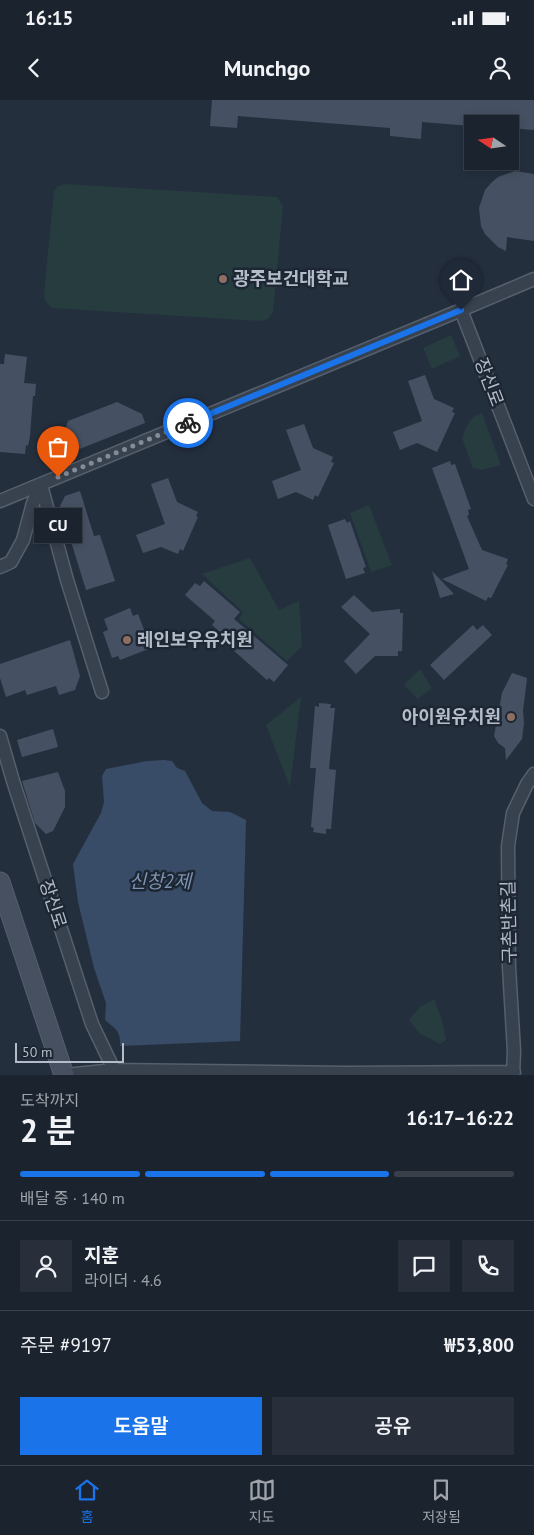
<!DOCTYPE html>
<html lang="ko">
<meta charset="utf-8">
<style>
:root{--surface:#1b232e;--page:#282f3a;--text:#f1f3f6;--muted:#a0a4aa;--line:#39404a;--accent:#1a73e8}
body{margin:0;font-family:"PT Sans","Noto Sans KR",sans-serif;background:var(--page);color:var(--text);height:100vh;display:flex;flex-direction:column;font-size:19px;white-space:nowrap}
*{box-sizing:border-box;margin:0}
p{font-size:16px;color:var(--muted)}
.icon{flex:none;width:28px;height:28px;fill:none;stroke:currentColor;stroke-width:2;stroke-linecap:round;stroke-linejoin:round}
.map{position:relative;height:975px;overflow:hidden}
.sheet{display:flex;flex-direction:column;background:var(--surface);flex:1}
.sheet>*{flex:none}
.needle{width:32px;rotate:283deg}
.tools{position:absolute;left:464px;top:15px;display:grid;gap:10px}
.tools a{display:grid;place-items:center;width:55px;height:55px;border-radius:0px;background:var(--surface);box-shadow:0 2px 8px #0003,0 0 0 1px var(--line);font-size:25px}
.scale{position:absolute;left:15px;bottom:12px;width:109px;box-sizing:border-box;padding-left:5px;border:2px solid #b4bcc9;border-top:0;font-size:14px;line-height:18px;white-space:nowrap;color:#b4bcc9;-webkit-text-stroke:4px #1d2633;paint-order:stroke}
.pin{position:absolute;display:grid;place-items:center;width:42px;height:42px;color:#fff;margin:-51px -21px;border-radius:50% 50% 50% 0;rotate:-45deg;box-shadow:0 0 5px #0007}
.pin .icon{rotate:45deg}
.courier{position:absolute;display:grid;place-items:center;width:50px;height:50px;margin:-25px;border:4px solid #1a73e8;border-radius:50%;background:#fff;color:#222;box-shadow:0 1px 6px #0007}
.bubble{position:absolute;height:35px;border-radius:0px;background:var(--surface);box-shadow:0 2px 8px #0003,0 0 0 1px var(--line);font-size:16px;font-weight:600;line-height:35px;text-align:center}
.overview em{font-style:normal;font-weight:600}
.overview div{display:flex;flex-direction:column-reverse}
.overview{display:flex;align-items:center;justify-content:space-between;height:85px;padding:0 20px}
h1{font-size:32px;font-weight:600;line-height:38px}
.bar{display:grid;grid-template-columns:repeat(4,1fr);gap:8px 5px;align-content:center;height:60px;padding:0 20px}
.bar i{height:6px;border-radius:4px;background:var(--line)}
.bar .active{background:var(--accent)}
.bar p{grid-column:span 4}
.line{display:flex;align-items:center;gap:12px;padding:0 20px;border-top:1px solid var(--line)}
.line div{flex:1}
.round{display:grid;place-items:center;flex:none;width:52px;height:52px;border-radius:0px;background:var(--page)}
.action{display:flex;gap:10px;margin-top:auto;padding:10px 20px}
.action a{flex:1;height:58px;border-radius:0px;background:var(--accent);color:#fff;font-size:20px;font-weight:600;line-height:58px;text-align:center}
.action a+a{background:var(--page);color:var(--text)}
.status{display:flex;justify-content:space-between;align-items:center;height:35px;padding:0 25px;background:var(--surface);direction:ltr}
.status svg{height:14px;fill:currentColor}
header{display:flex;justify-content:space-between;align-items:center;height:65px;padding:0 20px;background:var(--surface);font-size:22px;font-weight:600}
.tab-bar{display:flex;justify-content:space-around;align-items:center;height:70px;border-top:1px solid var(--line);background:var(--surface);font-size:14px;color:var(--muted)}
.tab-bar a{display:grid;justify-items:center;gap:2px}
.tab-bar .active{color:var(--accent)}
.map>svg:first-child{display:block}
.green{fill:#263c3f}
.water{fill:#394c67}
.building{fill:#455162}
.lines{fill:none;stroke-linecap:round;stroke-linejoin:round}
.street-casing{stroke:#565f6c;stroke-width:15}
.secondary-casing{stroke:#565f6c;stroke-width:21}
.street{stroke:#38414e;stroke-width:12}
.secondary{stroke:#465061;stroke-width:19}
.done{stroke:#828b98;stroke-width:5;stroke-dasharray:0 9}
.route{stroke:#1a73e8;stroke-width:6}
.education-dot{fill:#8d6e63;stroke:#1d2633;stroke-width:2}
.labels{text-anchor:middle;stroke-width:5;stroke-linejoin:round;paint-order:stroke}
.poi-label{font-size:18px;font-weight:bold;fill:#b4bcc9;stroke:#1d2633;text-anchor:start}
.street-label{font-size:18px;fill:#b4bcc9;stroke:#1d2633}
.water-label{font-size:19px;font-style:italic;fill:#7c92b1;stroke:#1d2633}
</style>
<div class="status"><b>16:15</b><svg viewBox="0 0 49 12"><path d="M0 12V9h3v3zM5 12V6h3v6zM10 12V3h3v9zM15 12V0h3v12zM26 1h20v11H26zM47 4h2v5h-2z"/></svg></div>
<header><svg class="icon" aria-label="back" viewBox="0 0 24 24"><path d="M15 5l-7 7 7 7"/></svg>Munchgo<svg class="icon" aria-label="person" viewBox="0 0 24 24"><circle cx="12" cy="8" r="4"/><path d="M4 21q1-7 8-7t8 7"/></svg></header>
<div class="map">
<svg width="534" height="975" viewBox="0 0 534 975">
<rect width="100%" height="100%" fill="#242f3e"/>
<path class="green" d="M65,84L277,97L283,106L273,212L268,219L260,221L53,208C47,205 44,200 44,194L54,91L58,86Z
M451,235L460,256L432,269L423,248Z
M482,313L501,365L481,370L473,368L462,338C467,326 469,317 482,313Z
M369,405L392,465L371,472L350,413Z
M250,458L279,510L299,501L302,546L287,561L239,519L243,512L202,474Z
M420,569L432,588L418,599L404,585Z
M301,597L290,687L266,625Z
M434,899L442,920L446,940L440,944L419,933L409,920L420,907Z"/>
<path class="water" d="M164,660L172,661L177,668L185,671L202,703L212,711L230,712L246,720L240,941L120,946C121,930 115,929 105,920L106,903L94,868L78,802L73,764L101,713L104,702L102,676L106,669L147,661Z"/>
<path class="building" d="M212,0H534V30L510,28V24H472V26L422,22L421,39L390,36V28L238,16L237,28L210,26Z
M515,71L534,74V141L507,137L506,151L498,147L485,134L481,126L479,108L485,90L491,83L498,77Z
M5,254L27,257L24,283L36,284L35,296H33L30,336L28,346L26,345L25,354L0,352V264H4Z
M425,275L434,299L454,308L452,312L455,313L437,352L417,343L400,350L393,332L422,321L408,281Z
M117,302L142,314L145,323L57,358L68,321Z
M304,324L313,348L333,357L331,362L334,363L318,397L315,395L313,400L296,392L278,399L272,381L301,370L286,330Z
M450,361L451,365L455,364L471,409L468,410L469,415L467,416L482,450L508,459L506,464L508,465L491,498L488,497L486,501L442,479L469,469L432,368Z
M168,378L177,402L198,412L196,416L198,417L183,451L180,449L178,454L161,447L143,453L136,435L165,424L151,384Z
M80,391L94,436L100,435L115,481L86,490L60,406L65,396Z
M345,419L347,423L350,421L366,467L363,468L365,473L346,479L328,425Z
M432,471L454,494L440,498Z
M204,481L240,512L234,519L288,565L274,582L269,578L267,580L225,543L228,539L212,525L215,521L185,495L195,483L200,486Z
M354,495L372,512L400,509V513H403L402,551H398V556H375L356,574L344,561L370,534L341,507Z
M130,508L133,516L138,514L151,548L120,560L118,556L112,558L103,532L108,530L104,519Z
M473,525L477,530L483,525L492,535L444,580L430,565Z
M70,540L80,576L75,590L59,595L56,586L27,595L25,590L6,597L0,578V564Z
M512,573L527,578L523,611L524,623L522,639L506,660L505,648L498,643L494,636L502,593Z
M319,603L331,604L330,608H335L329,669L336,670L331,729H326V734L313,732L314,728L311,727L316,668H310L315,606L319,607Z
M53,629L58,647L22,657L17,640Z
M58,672L65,691V707L53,731L46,734L35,723L22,681Z"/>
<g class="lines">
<defs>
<path id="street" d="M461,210L534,179
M41,385L67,480L102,592
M0,401L461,210L534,399
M0,467L11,462L23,440L33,403L41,385
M0,636L13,681L92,924L114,970
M66,975L114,970L346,973L514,972
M513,975L514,951L509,867L508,746L513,713L527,684L534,674"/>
<path id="secondary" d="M0,782L64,975"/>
</defs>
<use href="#street" class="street-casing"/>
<use href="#secondary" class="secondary-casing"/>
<use href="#street" class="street"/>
<use href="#secondary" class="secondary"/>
</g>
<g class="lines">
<path class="done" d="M58,377L188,323"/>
<path class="route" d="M188,323L461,210"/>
</g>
<g class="education-dot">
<circle cx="223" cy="179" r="5"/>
<circle cx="127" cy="540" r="5"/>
<circle cx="511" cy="617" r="5"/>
</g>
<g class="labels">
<g class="poi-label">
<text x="233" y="185">광주보건대학교</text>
<text x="137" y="546">레인보우유치원</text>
<text x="501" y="623" text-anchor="end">아이원유치원</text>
</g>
<g class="street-label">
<text transform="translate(489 282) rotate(69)" y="6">장신로</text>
<text transform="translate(53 804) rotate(72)" y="6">장신로</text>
<text transform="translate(509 822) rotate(-91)" y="6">구촌반촌길</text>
</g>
<g class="water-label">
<text x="160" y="788">신창2제</text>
</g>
</g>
</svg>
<div class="tools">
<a><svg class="needle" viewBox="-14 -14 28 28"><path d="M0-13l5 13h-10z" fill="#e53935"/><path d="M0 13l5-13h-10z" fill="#a0a4aa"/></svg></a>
</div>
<div class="scale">50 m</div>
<div class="pin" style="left:58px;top:377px;background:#ea580c"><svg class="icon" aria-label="bag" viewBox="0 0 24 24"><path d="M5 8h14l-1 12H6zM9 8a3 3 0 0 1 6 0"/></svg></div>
<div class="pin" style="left:461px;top:210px;background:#1f2937"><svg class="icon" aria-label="home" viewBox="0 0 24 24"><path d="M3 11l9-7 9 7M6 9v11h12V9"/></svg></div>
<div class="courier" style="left:188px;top:323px"><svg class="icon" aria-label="bike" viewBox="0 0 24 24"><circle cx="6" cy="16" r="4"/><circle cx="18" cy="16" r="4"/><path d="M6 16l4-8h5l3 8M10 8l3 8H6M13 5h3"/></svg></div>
<div class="bubble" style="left:34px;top:408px;width:48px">CU</div>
</div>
<section class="sheet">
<div class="overview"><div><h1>2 분</h1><p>도착까지</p></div><em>16:17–16:22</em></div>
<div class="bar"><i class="active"></i><i class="active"></i><i class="active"></i><i></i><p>배달 중 · 140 m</p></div>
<div class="line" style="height:90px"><a class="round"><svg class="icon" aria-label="person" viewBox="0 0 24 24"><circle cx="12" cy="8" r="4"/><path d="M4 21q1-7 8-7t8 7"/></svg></a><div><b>지훈</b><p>라이더 · 4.6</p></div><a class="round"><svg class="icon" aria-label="chat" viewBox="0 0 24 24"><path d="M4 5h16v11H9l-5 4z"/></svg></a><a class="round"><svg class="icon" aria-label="phone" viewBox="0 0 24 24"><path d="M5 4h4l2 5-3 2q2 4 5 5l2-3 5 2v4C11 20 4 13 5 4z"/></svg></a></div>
<div class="line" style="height:65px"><div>주문 #9197</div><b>₩53,800</b></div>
<div class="action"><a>도움말</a><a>공유</a></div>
</section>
<nav class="tab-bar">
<a class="active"><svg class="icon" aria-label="home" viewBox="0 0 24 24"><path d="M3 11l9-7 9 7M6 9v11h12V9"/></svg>홈</a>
<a><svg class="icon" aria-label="map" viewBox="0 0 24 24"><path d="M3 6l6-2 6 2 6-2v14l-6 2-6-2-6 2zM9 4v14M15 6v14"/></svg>지도</a>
<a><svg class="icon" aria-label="saved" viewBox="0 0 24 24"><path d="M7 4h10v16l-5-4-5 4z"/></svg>저장됨</a>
</nav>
